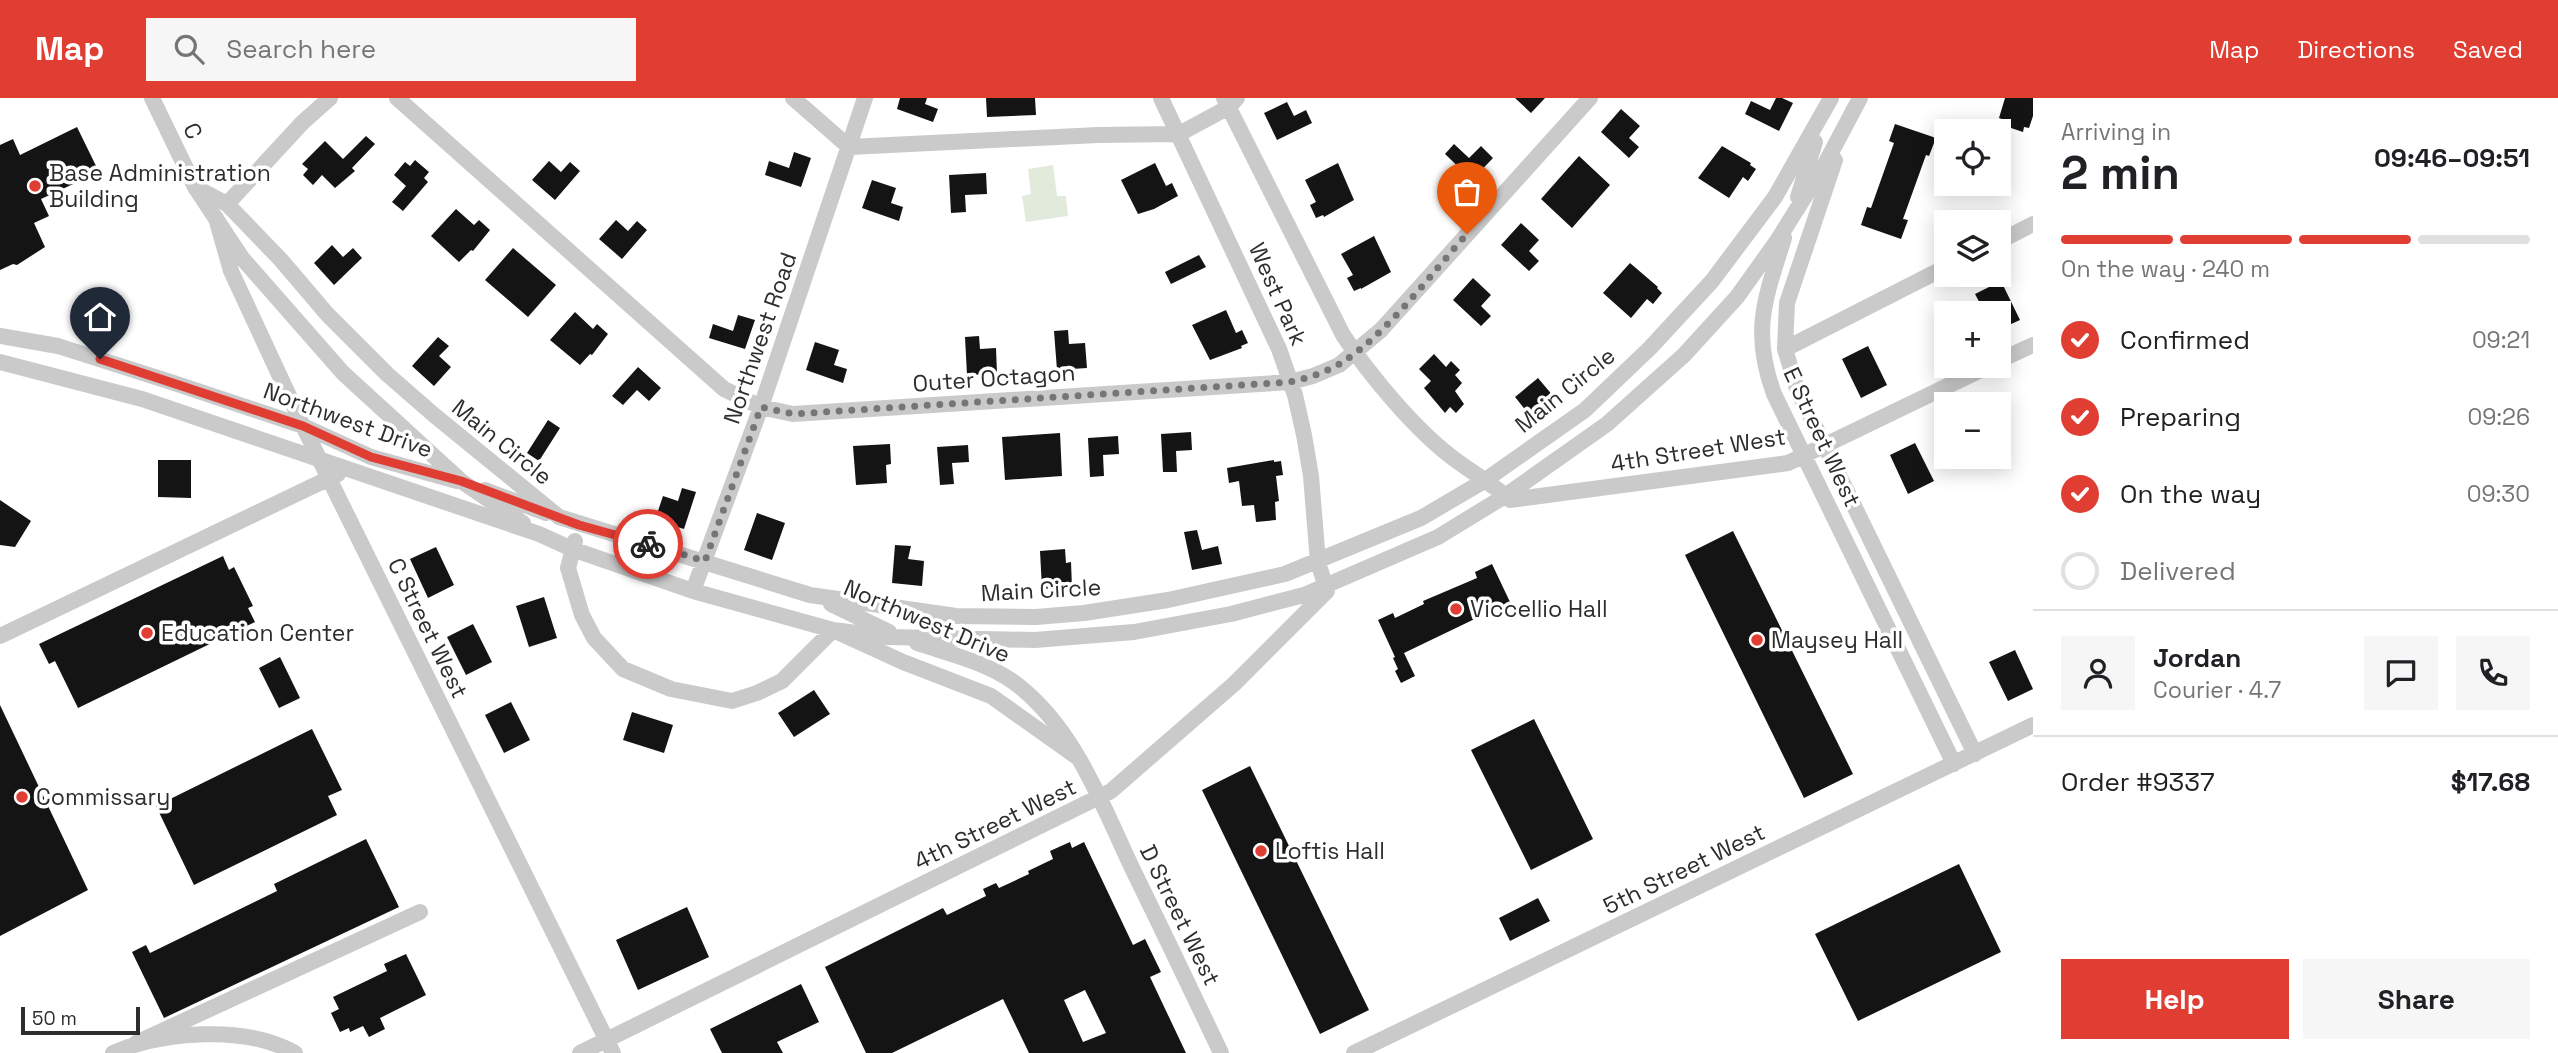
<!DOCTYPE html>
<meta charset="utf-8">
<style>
:root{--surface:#fff;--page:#f6f6f6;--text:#202124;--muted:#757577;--line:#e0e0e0;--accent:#e03d33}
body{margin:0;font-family:"Space Grotesk",sans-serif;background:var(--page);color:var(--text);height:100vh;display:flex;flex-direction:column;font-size:26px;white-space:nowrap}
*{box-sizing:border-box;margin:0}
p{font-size:23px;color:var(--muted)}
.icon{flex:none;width:38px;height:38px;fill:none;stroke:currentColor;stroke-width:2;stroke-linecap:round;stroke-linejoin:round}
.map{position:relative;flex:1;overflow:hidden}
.sheet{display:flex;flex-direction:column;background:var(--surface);width:525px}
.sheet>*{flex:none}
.controls{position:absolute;left:1934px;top:21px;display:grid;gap:14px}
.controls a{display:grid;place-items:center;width:77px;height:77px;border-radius:0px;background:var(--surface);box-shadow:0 4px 18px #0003;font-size:35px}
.scale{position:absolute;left:21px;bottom:18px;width:119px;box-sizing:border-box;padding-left:7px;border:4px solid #2d2d2d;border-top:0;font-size:19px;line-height:24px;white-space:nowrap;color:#2d2d2d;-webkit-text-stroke:5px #fff;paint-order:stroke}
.pin{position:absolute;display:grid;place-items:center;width:60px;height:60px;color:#fff;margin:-72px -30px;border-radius:50% 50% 50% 0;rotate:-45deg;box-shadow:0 0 7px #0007}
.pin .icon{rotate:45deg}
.courier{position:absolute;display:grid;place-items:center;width:70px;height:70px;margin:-35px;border:5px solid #e03d33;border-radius:50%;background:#fff;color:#222;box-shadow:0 2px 9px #0007}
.headline em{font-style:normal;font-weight:600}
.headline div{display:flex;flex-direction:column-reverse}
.headline{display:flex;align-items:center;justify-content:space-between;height:119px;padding:0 28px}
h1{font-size:46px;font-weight:600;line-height:52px}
.bar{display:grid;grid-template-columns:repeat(4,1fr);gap:10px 7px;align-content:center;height:84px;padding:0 28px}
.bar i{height:9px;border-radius:5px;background:var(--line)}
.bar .current{background:var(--accent)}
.bar p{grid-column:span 4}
.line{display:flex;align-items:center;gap:18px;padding:0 28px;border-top:2px solid var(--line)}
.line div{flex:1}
.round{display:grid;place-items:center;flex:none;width:74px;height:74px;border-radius:0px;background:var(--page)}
ol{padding:0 28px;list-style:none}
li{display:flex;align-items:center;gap:21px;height:77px}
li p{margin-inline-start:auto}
li .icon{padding:7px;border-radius:50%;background:var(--accent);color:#fff;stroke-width:4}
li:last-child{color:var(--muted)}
li i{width:38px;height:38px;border:4px solid var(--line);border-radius:50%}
.action{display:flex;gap:14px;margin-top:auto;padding:14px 28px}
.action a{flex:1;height:80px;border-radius:0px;background:var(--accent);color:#fff;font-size:28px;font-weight:600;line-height:80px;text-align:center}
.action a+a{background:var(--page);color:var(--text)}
header{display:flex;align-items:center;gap:42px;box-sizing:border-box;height:98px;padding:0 35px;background:var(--accent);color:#fff}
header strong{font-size:33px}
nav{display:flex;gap:38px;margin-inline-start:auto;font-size:24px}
.search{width:490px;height:63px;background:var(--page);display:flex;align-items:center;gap:18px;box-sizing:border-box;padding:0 24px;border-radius:0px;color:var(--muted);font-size:26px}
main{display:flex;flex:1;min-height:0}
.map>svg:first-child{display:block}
.green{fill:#e1eadb}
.building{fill:#141414;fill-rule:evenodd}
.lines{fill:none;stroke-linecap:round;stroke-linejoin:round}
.minor{stroke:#cacaca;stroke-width:16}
.done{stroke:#767676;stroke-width:7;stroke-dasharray:0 12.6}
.route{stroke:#e03d33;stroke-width:9}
.poi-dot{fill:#e03d33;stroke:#fff;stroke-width:2.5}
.labels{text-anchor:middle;stroke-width:7;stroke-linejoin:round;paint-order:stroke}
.street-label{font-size:23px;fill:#2d2d2d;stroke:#fff}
.poi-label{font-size:23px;fill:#2d2d2d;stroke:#fff;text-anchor:start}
</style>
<header>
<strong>Map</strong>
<div class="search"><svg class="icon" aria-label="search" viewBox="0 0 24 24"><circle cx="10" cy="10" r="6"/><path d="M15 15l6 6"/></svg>Search here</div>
<nav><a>Map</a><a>Directions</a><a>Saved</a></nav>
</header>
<main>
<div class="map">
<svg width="2033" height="955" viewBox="0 0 2033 955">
<rect width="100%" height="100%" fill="#fff"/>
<path class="green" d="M1053,67L1057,98H1066L1068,118L1026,124L1022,98L1031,96L1028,71Z"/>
<path class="building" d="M900,0H927L925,6L938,11L933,24L897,11Z
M986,0H1035L1036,17L987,19Z
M1515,0H1545L1531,15Z
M1776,0H1782L1793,5L1779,33L1745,16L1751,3L1770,12Z
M2005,0H2033V18L2029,30L2024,29L2023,34L2008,29L2010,24L1999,20Z
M1287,4L1294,18L1306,12L1312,25L1277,42L1264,15Z
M1621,11L1640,28L1629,40L1639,49L1629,60L1601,34Z
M1895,26L1936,40L1929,58L1926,57L1903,121L1908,122L1901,141L1861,127L1867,109L1871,110L1894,45L1889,43Z
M77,29L99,74L41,101L49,118L34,125L45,149L17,167L13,166L0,172V47L13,41L20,57Z
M366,38L375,46L352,70L355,73L335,90L322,77L313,87L303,77L308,71L302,66L325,43L343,61Z
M1454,46L1469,60L1481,48L1493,60L1472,82L1445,56Z
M1722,48L1751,65L1750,67L1756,71L1748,83L1743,79L1729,100L1698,80Z
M794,54L811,60L801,89L765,77L769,63L789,70Z
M1579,58L1610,87L1572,130L1541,101Z
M415,62L429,74L424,80L428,84L403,113L392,104L406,88L394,77L405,64L410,68Z
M549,63L561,74L570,64L580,73L555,102L532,82Z
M1155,65L1166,88L1172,85L1178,98L1154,111L1138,116L1121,82Z
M1338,65L1354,102L1324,119L1323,117L1316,120L1310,107L1316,104L1305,82Z
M986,75L987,96L965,97L966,114L951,115L949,77Z
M872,82L896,90L891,105L903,109L899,123L862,110Z
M456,111L474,127L479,122L490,132L473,153L471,152L459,164L431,138Z
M616,122L628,133L637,123L647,132L622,161L599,141Z
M1521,125L1539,142L1529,153L1539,163L1529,173L1501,147Z
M1374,138L1391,174L1361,191V190L1354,193L1347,180L1353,177L1341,156Z
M332,147L343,159L353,150L362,160L334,187L314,165Z
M513,150L556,187L528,219L485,182Z
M1199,157L1206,169L1171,186L1165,174Z
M1630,165L1658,189L1657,190L1662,195L1653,206L1647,201L1631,220L1603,195Z
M1473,180L1491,197L1481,208L1491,218L1481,228L1453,202Z
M2001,183L2020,222L1998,232V215H1985L1975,196Z
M1226,212L1236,235L1242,232L1248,245L1241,248L1242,250L1210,262L1192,227Z
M575,214L593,231L597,226L608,236L592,257L590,256L580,267L550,242Z
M738,217L755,222L745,251L709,240L713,226L733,233Z
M1068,232L1069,246L1085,245L1087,270L1057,272L1054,233Z
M979,238L980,251L996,250L997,276L967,277L965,239Z
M438,239L449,248L439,258L451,269L434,288L412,268Z
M815,244L839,252L834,267L847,271L843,285L806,272Z
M1868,248L1887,287L1861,300L1842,261Z
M1434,256L1446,269L1451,263L1460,272L1455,277L1462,285L1455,293L1464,306L1456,315L1450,309L1445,315L1424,290L1431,283L1419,271Z
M638,269L661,290L649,303L637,292L623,307L612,298Z
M1538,280L1554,299L1531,319L1515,299Z
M548,322L560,330L539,363L527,355Z
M1191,334L1192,352L1176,353L1177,374H1163L1161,336Z
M1060,335L1062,378L1005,382L1002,339Z
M1118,338L1119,356L1103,357L1104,378L1090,379L1088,340Z
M1915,345L1934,383L1908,396L1890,357Z
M890,346L891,366L886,367L887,385L856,387L853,348Z
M968,347L969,364L952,365L954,386L940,387L937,349Z
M158,362H191V400L158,399Z
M1274,362V364L1281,363L1283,377L1276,378L1279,403L1275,404L1276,422L1256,424L1254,407L1242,408L1239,383L1229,385L1227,370Z
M682,390L696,394L684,431L655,422L663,398L678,403Z
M0,402L31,423L15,449L0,447Z
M757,415L785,425L772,462L744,452Z
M1197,432L1202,452L1218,448L1222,466L1192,472L1184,434Z
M1733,433L1853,676L1804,700L1685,457Z
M895,447L911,448L908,461L924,463L922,488L892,485Z
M436,449L454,487L428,500L410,461Z
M1065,451L1066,465L1071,464L1072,490L1042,491L1040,453Z
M223,458L229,472L234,469L253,508L248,510L255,524L78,610L55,563L49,566L39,546Z
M1492,466L1510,504L1404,555L1415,578L1401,585L1395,573L1398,571L1393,560L1395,559L1378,522L1393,515L1395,520L1424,506L1423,503L1477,480L1475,474Z
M544,499L557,540L529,549L516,508Z
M473,526L492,564L466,577L447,539Z
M2015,552L2033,591L2008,603L1989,564Z
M280,559L300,600L279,610L259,570Z
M814,592L830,616L794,639L778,615Z
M511,604L530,642L504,655L485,617Z
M0,607L88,792L0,838Z
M632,614L673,627L664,655L623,642Z
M1534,621L1593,741L1531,772L1471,652Z
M312,631L342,692L328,698L337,717L194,787L156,708Z
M1250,668L1369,912L1320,936L1202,692Z
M366,741L399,809L164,920L132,854L146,847L150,855L277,793L274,786Z
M1070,744L1072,750L1084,744L1133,847L1145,841L1161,874L1150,879L1186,955H1029L1003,901L892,955H866L825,869L943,810L947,817L986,798L983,791L996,785L999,790L1029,776L1028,773L1053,761L1050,753ZM1085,892L1106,935L1083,944L1064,902Z
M1959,766L2001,854L1858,923L1815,836Z
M1538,800L1550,823L1510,843L1499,820Z
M687,809L709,859L638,892L616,842Z
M406,856L426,897L380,920L385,931L369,939L363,928L350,934L349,930L340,934L331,915L339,911L333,899L387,873L384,866Z
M801,886L819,924L777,944L783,955H722L710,931Z"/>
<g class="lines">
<path class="minor" d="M152,0L195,89L242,160L343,275L461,383L523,425
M397,0L724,291L761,309L793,316L1290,284L1313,278L1339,267L1381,232L1590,0
M793,0L849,49L1098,37L1179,36L1229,9L1237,0
M1224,0L1343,237C1369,276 1412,328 1449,357C1469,373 1492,385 1510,402L1788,365L1989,268
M1835,62L1787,205L1785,251L1797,291L1975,656
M195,89L227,106L281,162L327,216L387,276L434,317L559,419L810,497L956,518L1036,519L1084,515L1168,502L1285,476L1421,420L1484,383L1585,312L1650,250L1712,183L1775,99L1831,0
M1798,99L1815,44
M227,106L303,24L330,0
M216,120L231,173L303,328L613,955
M1784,140C1765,201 1751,233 1774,296L1954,666
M1998,144L2033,126
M0,238L58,248L174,285L303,328L371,359L457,383
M1785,251L1946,169
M1998,263L2033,247
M0,264L142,301L539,436L572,451L693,493L833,532L903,564L991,598L1077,659
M485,392L546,415
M575,443L568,470L582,517L594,540L623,571L671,591L732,603L757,595L782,583L833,532
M693,493L761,309L865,0
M831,506L889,534
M833,532L888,539L1035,542L1134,534L1231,516L1304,497L1438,439L1505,398L1607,326L1684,257L1737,199L1777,143L1824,68L1860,0
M0,538L338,376
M917,545C950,556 986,564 1015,585C1075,630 1102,707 1133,772C1163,833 1192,894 1221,955
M136,945L420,814
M113,955C163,933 246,927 295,955
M580,955L1111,693L1234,586L1327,493L1318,464L1311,378L1304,337L1295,297L1279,251L1161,0
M1354,955L2033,627"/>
</g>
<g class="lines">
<path class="done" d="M648,446L705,463L761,309L793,316L1290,284C1307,280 1325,275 1341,265C1387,236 1430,177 1467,136"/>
<path class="route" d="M100,261L303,328L371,359L461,383L579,427L648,446"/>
</g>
<g class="poi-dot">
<circle cx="35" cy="88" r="7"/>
<circle cx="1456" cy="511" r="7"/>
<circle cx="147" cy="535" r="7"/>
<circle cx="1757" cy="542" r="7"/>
<circle cx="22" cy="699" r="7"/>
<circle cx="1261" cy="753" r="7"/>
</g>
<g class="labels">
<g class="street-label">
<text transform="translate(193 33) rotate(64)" y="8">C</text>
<text transform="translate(1278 196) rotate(66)" y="8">West Park</text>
<text transform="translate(760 240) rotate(-71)" y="8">Northwest Road</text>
<text transform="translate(994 280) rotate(-4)" y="8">Outer Octagon</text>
<text transform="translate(1565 292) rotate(-39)" y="8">Main Circle</text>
<text transform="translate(348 322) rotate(20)" y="8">Northwest Drive</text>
<text transform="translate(1822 339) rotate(65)" y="8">E Street West</text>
<text transform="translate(502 344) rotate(39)" y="8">Main Circle</text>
<text transform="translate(1698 352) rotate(-9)" y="8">4th Street West</text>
<text transform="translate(1041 492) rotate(-3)" y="8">Main Circle</text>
<text transform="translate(927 523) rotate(23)" y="8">Northwest Drive</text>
<text transform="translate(428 530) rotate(64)" y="8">C Street West</text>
<text transform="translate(995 726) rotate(-26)" y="8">4th Street West</text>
<text transform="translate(1684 771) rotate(-26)" y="8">5th Street West</text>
<text transform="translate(1180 817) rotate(64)" y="8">D Street West</text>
</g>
<g class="poi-label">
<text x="49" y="83">Base Administration<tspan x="49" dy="26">Building</tspan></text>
<text x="1470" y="519">Viccellio Hall</text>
<text x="161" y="543">Education Center</text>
<text x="1771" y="550">Maysey Hall</text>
<text x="36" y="707">Commissary</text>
<text x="1275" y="761">Loftis Hall</text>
</g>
</g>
</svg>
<div class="controls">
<a><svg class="icon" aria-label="locate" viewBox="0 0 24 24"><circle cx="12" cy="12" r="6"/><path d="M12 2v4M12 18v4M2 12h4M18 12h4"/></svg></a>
<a><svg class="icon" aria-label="layers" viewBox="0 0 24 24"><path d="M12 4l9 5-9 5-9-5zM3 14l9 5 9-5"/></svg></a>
<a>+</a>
<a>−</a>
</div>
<div class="scale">50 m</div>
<div class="pin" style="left:1467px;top:136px;background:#ea580c"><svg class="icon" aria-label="bag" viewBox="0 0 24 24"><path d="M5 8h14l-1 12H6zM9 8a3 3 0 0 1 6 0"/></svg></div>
<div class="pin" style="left:100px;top:261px;background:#1f2937"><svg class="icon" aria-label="home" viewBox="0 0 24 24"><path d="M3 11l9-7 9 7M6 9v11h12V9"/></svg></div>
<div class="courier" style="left:648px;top:446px"><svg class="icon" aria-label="bike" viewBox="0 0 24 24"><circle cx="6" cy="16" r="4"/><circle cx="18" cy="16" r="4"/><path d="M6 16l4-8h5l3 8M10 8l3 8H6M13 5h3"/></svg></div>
</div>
<section class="sheet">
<div class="headline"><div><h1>2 min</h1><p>Arriving in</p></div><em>09:46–09:51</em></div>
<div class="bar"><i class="current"></i><i class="current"></i><i class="current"></i><i></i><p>On the way · 240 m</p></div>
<ol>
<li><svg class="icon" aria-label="check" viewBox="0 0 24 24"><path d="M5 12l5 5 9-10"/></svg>Confirmed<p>09:21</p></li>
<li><svg class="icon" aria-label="check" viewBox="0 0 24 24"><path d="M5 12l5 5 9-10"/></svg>Preparing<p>09:26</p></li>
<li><svg class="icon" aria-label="check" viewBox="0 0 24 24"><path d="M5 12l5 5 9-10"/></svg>On the way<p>09:30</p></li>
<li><i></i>Delivered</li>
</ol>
<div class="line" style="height:126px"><a class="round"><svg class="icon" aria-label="person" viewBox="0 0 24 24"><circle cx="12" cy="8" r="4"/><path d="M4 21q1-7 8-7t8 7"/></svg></a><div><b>Jordan</b><p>Courier · 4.7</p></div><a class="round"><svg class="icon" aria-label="chat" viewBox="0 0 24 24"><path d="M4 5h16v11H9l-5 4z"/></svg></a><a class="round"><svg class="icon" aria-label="phone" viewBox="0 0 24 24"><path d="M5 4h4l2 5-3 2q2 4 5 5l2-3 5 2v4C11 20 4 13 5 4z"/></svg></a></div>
<div class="line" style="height:91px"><div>Order #9337</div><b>$17.68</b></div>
<div class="action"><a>Help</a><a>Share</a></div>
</section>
</main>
